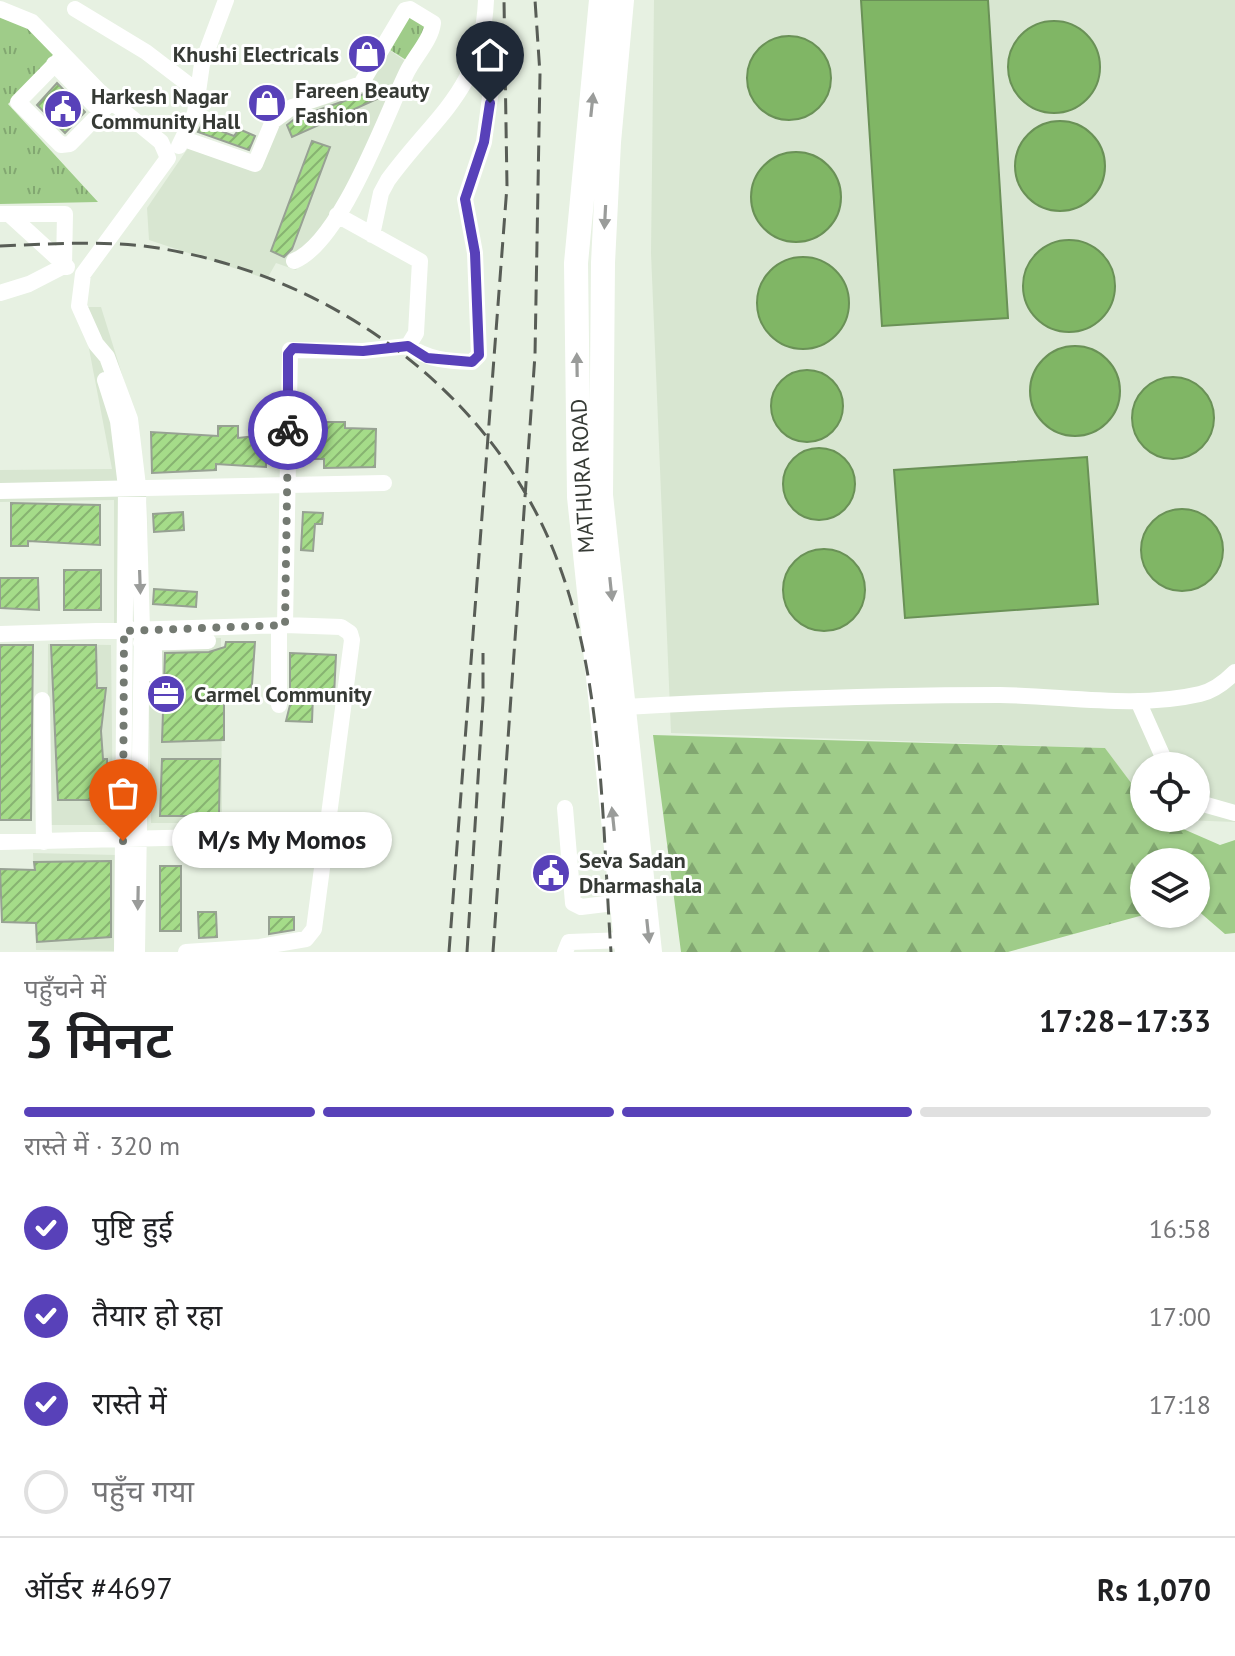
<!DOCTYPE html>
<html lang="hi">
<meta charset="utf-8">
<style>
:root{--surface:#fff;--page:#f2f2f2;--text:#202124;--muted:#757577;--line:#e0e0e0;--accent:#5841b9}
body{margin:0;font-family:"PT Sans","Noto Sans Devanagari",sans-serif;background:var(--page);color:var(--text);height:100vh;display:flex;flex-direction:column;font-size:30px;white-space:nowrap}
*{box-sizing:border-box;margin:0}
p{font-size:26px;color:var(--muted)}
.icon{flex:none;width:44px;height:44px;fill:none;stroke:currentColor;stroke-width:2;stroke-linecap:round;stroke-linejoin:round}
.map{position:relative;height:952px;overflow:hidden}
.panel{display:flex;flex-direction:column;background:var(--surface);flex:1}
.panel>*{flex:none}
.tools{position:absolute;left:1130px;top:752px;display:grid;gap:16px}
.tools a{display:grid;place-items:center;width:80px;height:80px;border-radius:50%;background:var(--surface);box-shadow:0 2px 6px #0004;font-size:40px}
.pin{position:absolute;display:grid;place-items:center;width:68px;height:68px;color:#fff;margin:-82px -34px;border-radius:50% 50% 50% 0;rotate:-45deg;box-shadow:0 0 8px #0007}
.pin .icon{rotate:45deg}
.courier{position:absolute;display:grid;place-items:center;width:80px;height:80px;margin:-40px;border:6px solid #5841b9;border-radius:50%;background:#fff;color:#222;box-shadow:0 2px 10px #0007}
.bubble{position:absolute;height:56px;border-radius:28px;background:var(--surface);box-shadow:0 2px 6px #0004;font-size:26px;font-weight:600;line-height:56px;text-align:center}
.summary em{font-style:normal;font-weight:600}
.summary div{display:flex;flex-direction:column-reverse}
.summary{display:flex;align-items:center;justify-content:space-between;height:136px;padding:0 24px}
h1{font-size:52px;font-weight:600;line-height:60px}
.bar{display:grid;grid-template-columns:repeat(4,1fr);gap:12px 8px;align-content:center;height:96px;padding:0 24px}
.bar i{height:10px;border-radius:6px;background:var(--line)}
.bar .on{background:var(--accent)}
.bar p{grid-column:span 4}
.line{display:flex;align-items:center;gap:20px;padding:0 24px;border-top:2px solid var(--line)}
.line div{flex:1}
ol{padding:0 24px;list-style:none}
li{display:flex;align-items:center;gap:24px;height:88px}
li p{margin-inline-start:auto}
li .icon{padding:8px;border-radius:50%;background:var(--accent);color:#fff;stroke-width:4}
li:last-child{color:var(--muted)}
li i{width:44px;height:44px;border:4px solid var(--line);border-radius:50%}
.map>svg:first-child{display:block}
.built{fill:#d8e6d1}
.grass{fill:url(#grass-tufts)}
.forest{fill:url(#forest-firs)}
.water{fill:#80b665;stroke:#6a9157;stroke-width:2}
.building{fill:url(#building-hatch);stroke:#97a193;stroke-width:2}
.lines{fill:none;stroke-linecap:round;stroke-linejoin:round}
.minor{stroke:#fff;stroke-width:16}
.highway{stroke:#fff;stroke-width:24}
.rail{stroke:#585d56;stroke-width:3;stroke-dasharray:16 8;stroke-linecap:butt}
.oneway{fill:#9a9c9a}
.done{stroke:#747a72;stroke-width:8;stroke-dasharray:0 14.4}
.route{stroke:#5841b9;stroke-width:10}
.labels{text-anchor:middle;stroke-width:6;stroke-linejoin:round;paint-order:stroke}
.poi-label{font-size:22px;font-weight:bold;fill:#363a35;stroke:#fff;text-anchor:start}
.street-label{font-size:22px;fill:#363a35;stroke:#fff}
</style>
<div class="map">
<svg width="1235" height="952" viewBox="0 0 1235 952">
<defs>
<pattern id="grass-tufts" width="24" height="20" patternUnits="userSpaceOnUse" patternTransform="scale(2)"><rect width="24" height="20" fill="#9fcc89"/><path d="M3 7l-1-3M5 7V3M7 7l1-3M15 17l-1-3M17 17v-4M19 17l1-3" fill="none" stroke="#82a771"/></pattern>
<pattern id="forest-firs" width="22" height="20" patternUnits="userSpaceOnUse" patternTransform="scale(2)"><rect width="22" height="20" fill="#9fcc89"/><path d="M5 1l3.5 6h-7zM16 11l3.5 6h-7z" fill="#82a771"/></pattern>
<pattern id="building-hatch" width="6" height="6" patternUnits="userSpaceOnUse" patternTransform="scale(2)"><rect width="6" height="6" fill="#a5dc89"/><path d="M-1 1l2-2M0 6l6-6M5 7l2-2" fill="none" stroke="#87b371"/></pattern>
</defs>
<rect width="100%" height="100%" fill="#e7f1e2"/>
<path class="built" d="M654,0H1235V822L1158,819L1196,818V766H1144V800L1105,748L671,733L651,253Z
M385,47L411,65L369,173L296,270L276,263L267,279L149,240L147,208L188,148L259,170L276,123L294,112L362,86Z
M81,307H101L135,416L147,503L148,627L114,628V500L0,502V470L112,469Z
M221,638L222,823H151L148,639Z
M48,644L111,645L113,825H47Z
M33,853L116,855L115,951L36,950Z"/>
<path class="grass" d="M409,15L428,25L411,63L387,48Z
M0,16L26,22L57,56L8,104L98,202L0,204Z"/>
<path class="forest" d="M653,735L1105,748L1144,800V818H1158L1220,845L1235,840V933L1225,934L1196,909V862H1144L1147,914L1008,952H681Z"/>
<path class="water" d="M861,0H988L1008,318L882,326Z
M1008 67a46 46 0 1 1 92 0a46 46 0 1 1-92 0Z
M747 78a42 42 0 1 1 84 0a42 42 0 1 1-84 0Z
M1015 166a45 45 0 1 1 90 0a45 45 0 1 1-90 0Z
M751 197a45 45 0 1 1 90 0a45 45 0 1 1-90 0Z
M1023 286a46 46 0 1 1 92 0a46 46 0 1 1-92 0Z
M757 303a46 46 0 1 1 92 0a46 46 0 1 1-92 0Z
M1030 391a45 45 0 1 1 90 0a45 45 0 1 1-90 0Z
M771 406a36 36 0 1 1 72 0a36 36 0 1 1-72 0Z
M1132 418a41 41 0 1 1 82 0a41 41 0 1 1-82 0Z
M783 484a36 36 0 1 1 72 0a36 36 0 1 1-72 0Z
M1087,457L1098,604L905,618L894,470Z
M1141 550a41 41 0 1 1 82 0a41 41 0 1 1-82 0Z
M783 590a41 41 0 1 1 82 0a41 41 0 1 1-82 0Z"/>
<path class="building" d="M57,83L85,112L65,133L37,105Z
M372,88L377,99L292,137L287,125L296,118L364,94Z
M202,124L234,136L239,129L255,136L249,150L198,132Z
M312,141L330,147L292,249L284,257L271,251Z
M323,422H345V428L376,429L375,467L324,468V459H300V428H324Z
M218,426H238V438L266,435V467L216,464V470L152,473L151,432L218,436Z
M11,503L100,505V545L28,541V546H11Z
M183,512L184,530L154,532L153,514Z
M303,512L323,513L322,524H315L313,551L301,550Z
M64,570H101V610H64Z
M0,578H38L39,610L0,608Z
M154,589L197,592L196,607L153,604Z
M226,642H255L251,698L224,697V740L162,742L165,653L209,652L225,647Z
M0,645H33L31,820H0Z
M51,645H96L97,688H106L101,731L103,759H107V800H58Z
M290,653L336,655L334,696L313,695L312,722L286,721L290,705Z
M162,759H220L219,816H160Z
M111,861V937L37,942L36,923L2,922L0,869L35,870L34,862Z
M160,866H181V931H160Z
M198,912H216L217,937L199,938Z
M269,917H294V930L269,934Z"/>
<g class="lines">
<path class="minor" d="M0,9L32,22L100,92L161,142L168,158L83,274L79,306L96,344L107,357L130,419L138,486L142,630L137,952
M75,9L146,52L197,91
M62,57L18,102L61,145L70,144L111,102
M54,64L101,112
M184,139L255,164L273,121L292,107L361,84L405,10L410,9L433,23C431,40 415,56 407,72C385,117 341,242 294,261
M179,146L195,113L202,64L226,0
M0,214H65L64,266L29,284L0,293
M9,214L67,267
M372,235L381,193L388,180C436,114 482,91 486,0
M408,346C429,360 447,361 472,362L479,355L475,253L465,199L484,142L493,75
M105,380L118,421L126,487L122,952
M0,491L384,483
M285,625L290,350L363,351L408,346L416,333L420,261L337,215
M279,626V705
M0,634L285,625L341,627L350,633L352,640L314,929L306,939L260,947L186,952
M141,643L208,641
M154,674V643
M42,700L44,842
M1138,701L1167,766
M625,707C750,700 875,695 1000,695C1066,696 1135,709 1200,694C1214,691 1225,682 1235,672
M1196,802L1235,813
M565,808L573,903L581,907L622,902
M0,842L326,834
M565,952L569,942L626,940"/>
<path class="highway" d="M601,0L576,263L579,497L627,952
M622,0L609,142L603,263L601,495L650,952"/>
<path class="rail" d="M0,246C52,244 106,240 158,248C333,276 495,393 558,562C604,684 602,824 611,952
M449,952L507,186L504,0
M467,952L483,700V653
M493,952L535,355L540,74L535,0"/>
</g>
<defs><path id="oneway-solid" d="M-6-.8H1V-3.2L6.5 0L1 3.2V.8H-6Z" transform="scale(2)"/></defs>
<g class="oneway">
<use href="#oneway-solid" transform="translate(592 105) rotate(-84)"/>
<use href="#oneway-solid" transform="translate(605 217) rotate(93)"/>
<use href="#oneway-solid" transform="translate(577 365) rotate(-91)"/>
<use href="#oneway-solid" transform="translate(140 582) rotate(88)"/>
<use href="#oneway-solid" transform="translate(611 589) rotate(84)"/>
<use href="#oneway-solid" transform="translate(613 819) rotate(-96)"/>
<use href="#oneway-solid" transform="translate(138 898) rotate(91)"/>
<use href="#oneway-solid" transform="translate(648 931) rotate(84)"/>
</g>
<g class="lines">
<path class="done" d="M123,841L124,631L285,625L288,430"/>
<path class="route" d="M288,430V354L293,348L363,351L408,346L427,358L472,362L479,355L475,253L465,199L484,142L490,103"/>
</g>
<defs>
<symbol id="shop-disc" viewBox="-11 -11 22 22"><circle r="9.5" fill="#5841b9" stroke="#fff"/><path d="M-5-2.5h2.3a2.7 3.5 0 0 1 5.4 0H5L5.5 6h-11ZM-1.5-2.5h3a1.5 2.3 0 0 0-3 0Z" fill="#fff"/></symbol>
<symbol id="civic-disc" viewBox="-11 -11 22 22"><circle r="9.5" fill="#5841b9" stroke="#fff"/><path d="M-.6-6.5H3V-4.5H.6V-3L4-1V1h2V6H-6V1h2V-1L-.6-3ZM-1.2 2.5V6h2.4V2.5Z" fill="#fff"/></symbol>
<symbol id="office-disc" viewBox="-11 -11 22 22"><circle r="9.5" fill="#5841b9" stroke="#fff"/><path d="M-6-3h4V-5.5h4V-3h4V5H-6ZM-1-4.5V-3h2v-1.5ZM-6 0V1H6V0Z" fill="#fff"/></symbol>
</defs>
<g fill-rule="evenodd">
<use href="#shop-disc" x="345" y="32" width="44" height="44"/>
<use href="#shop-disc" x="245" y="81" width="44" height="44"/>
<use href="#civic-disc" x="41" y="87" width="44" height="44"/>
<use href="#office-disc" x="144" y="672" width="44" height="44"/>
<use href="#civic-disc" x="529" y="851" width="44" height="44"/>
</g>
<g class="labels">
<g class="poi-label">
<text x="339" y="62" text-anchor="end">Khushi Electricals</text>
<text x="295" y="98">Fareen Beauty<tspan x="295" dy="25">Fashion</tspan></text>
<text x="91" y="104">Harkesh Nagar<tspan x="91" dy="25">Community Hall</tspan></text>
<text x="194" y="702">Carmel Community</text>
<text x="579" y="868">Seva Sadan<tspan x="579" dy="25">Dharmashala</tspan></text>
</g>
<g class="street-label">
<text transform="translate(582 476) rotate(-93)" y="8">MATHURA ROAD</text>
</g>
</g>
</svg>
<div class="tools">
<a><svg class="icon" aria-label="locate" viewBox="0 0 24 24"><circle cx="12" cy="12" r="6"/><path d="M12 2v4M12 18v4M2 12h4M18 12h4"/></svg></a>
<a><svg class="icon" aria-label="layers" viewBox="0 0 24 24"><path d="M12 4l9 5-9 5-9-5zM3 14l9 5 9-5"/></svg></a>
</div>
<div class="pin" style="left:123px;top:841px;background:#ea580c"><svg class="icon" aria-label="bag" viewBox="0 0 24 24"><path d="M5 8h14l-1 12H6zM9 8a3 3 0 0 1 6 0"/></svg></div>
<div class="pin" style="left:490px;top:103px;background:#1f2937"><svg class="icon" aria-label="home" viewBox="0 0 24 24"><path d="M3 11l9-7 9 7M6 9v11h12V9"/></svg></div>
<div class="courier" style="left:288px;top:430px"><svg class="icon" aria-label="bike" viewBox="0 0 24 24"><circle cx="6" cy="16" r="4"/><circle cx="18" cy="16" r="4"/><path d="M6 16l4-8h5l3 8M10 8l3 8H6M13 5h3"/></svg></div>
<div class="bubble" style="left:172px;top:812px;width:220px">M/s My Momos</div>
</div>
<section class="panel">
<div class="summary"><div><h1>3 मिनट</h1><p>पहुँचने में</p></div><em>17:28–17:33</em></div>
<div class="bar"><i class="on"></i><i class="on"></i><i class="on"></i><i></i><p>रास्ते में · 320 m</p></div>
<ol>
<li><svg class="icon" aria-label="check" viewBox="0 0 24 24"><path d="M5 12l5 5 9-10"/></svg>पुष्टि हुई<p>16:58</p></li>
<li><svg class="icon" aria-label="check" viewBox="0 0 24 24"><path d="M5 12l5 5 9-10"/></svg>तैयार हो रहा<p>17:00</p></li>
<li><svg class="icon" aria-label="check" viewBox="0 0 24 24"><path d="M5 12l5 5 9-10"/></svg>रास्ते में<p>17:18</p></li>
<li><i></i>पहुँच गया</li>
</ol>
<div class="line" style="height:104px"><div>ऑर्डर #4697</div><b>Rs 1,070</b></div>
</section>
